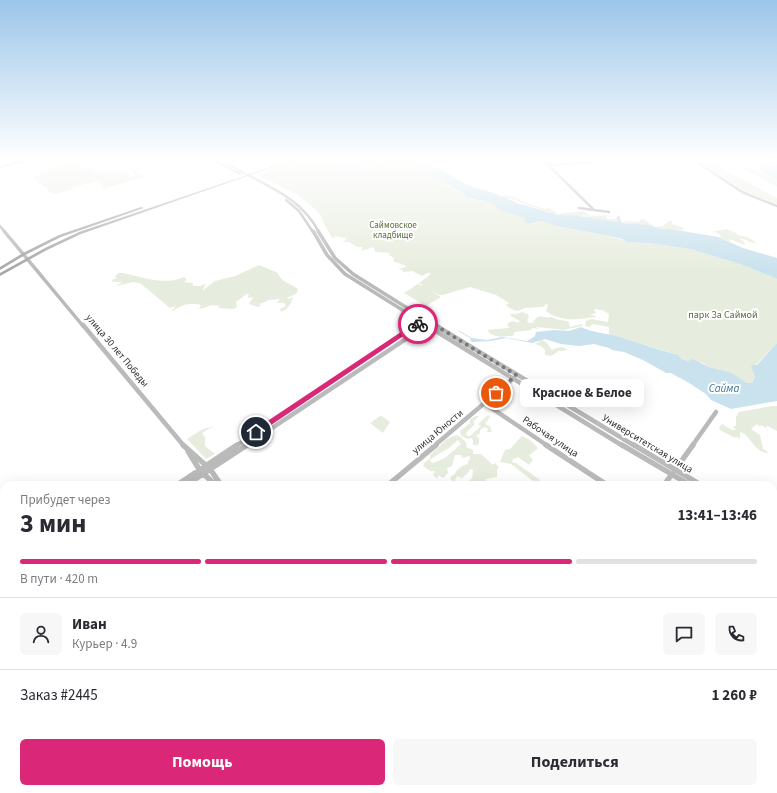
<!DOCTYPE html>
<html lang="ru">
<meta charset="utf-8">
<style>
:root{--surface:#fff;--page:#f7f7f7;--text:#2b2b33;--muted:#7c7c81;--line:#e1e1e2;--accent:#db2777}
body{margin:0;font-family:"Source Sans 3",sans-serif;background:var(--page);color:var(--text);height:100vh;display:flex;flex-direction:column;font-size:15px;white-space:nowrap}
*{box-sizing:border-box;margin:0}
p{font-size:13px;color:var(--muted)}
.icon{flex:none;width:22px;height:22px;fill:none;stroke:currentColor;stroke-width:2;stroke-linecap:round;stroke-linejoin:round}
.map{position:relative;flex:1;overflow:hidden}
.sheet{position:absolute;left:0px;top:481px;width:777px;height:312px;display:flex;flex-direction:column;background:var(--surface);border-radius:12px 12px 0 0;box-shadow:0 4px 16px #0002}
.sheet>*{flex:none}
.pin{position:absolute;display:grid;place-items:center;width:34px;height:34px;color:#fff;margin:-17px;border:2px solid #fff;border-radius:50%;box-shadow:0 1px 4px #0007}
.courier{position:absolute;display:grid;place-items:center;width:40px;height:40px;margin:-20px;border:3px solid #db2777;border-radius:50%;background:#fff;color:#222;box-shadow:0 1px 5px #0007}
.bubble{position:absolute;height:28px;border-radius:6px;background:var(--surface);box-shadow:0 4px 16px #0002;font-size:13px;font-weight:700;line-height:28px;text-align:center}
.head em{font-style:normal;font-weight:700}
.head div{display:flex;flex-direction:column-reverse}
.head{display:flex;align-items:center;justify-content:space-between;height:68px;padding:0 20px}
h1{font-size:26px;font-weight:700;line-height:30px}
.bar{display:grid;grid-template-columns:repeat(4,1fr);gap:6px 4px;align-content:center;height:48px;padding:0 20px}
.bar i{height:5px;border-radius:3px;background:var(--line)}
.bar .on{background:var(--accent)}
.bar p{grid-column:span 4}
.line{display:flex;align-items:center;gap:10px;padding:0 20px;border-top:1px solid var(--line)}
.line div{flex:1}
.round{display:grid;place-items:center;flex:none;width:42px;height:42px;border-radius:6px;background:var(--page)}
.button{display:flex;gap:8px;margin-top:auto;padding:8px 20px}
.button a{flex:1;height:46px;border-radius:6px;background:var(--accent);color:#fff;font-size:16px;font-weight:700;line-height:46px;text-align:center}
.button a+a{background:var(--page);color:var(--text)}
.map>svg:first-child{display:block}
.green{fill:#e7edde;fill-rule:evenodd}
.water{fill:#cae2ed}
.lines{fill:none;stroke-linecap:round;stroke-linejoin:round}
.stream{stroke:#cae2ed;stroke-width:1}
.secondary-far4{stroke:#bababa;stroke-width:2.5}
.secondary-far3{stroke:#bababa;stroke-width:3.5}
.secondary-far2{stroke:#bababa;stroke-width:4.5}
.secondary-far1{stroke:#bababa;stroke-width:5.5}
.secondary{stroke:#bababa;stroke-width:7}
.primary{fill:#a8a8a8;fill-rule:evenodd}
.route{fill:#db2777}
.done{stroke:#787878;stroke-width:4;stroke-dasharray:0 7.2}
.labels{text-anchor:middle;stroke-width:4;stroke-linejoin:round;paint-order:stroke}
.far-park-label{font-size:9px;fill:#566d3c;stroke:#fff}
.park-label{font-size:10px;fill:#566d3c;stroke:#fff}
.street-label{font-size:10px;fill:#303030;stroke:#fff}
.water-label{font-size:11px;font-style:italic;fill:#3c7894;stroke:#fff}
</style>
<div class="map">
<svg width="777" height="793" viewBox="0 0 777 793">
<rect width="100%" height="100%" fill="#fff"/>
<path class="green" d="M298,159H374L418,164L455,190L464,193L469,199L490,202L511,214L526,218L533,224L541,221L561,227L605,235L629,242L649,243L690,249L743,265L777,279V343L753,368L755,377L752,383H747L742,381L730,372L709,367L701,362L688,361L680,358L679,355L609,334V327L593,324L589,327L585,326L586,321L592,319L608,322L609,314L602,310L594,309L596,313L590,315L596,316V317C579,319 561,323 546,311L548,305L546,304L543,307L525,308L517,311L511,309L506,305L509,303L496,295L470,287L443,295H439L428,289L441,297L426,306L404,293L418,284L422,286V284H418L431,274L428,273L422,276L414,272V271L403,272V270L398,269L406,267V266L393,261L394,258L389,255L390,253L375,252L374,247L361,251L363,247H357L349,242H342L346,240L345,238L336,236L334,237H337L332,238L322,220L323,218L316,210L298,195L259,176L277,166Z
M695,159H708L728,172L777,198V204L742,190Z
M725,159H735L743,164H740L741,166C754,169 765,173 777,180V187Z
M75,162H77L76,164L82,170L89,167L97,172L116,169H118L115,171L119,170L130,174L128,177L136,175L131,171L134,170L138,172L136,173L137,174H141L145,177L104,188L98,183L102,181H98L73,187L72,186L73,189C64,191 53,197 47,190L48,189L46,188L47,187L41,186L42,184L39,183L34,177L40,175L38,173L40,172L39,171Z
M506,195L517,198L523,202L545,209L549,208L558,214L583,211L590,216L607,215L606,219H616L619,222H608L586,217L585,215C562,221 527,204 503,196Z
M643,219L655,227L663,226L669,221H672V224L684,228L682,230L690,231C678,230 630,226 623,221L640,222L639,220Z
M726,229L736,233L737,235L747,237L757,243L749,242L747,240L739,238L744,242L745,245L729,239L731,242L718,237H722L718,233L712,232Z
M259,265L278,273C280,281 291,284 298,289L297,293L287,298L289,299L293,297C291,304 288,309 281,312L280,309L286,306L284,303H277L280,299L268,300L265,302L259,304L261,306L258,307L249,304L253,297L247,298L249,295L247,294L236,302L237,307L234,309L218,308L220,306L211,305L207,307L199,309L201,305C190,302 182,305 173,311L172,310L176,306L170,308L140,283L133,282L116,286L122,282H113L111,280L117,278L115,277L118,273H123C144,277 163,286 184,277L187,280L184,282L193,283V286H202L201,285L206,284L202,291L215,281L235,276Z
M522,312L528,314L529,317L527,320L529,323H533C538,312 543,319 552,317C557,321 563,319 569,322L570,327L582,324L583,325C578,328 568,328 565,330L536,327L538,329L532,328L531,330L515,332L513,336C503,336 493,339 487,330L508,328L510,327L507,326L508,323L512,321L518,323L520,321L512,317L510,314H516Z
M542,340L546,342L552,350C558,347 562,346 568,350L559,351L551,356L545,355V350L541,346L535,344Z
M772,406H777V431L767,426L766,428L761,425L760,427L757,424L751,429L760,435L763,449L768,452L767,453C753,451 752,437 741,432L740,433V438L735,437V438L720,430L719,427L722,424L732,430H735L736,429L733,428L736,425V417L739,412Z
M488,415L490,417L485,424L490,426L492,432H487L488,429L485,427L480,430V433L476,436L479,438V443L477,445H473V440L471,438L468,439L461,436L460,431L470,423V419L476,416H479L474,421V425L466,433L467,436H470L481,426L478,424Z
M380,416H382L390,422L383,433L370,423Z
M214,426L202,433L205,437V446L215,454L206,459L187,439L201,430Z
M456,435C461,436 464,440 467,444L466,447L473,450V454H481L493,465L495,463L499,467L497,470V477L485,479L486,481L483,485H464L472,478L473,470L470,469L469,472L462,478L457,476L455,480L459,485H449L452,481L450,478L452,476L455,474C456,469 463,465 468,464V461L470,459V456L462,458L461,455H455L452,466L447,468L448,473L443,478L438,475V479L433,475L435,471H430L423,466L425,462L430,459V455L447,439ZM458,440L461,444L445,458L433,463L431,462L430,460C440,452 450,449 458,440Z
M522,436L530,440L538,448L535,451L529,455L533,460L529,465L518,457L512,460L513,463H516L540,480V483L534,482L511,464L500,462L505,450L510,449Z"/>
<path class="water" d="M356,159H415L441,169L467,185L499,195V196L505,197L517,203L558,215L579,216L616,222H619L616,219L619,215L622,223L647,225L663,229H670L718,237L743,248L777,258V279L743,265L690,249L649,243L627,242L622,239L605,235L561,227L541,221C534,222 531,226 524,221L526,218L504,212L490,202L467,198L464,193L453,188L418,164L378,160L368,162L364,166L347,167L330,171H328L338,166L357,165L360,163L347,161L309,164Z
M765,159H777V180L761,171L760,167L765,164L772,162Z
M581,327C593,333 607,333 620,337C640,343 659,350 679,355L680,358L688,361L691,360V358L709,367L730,372L747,383H752L755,377L751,365H757L777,343V401L731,409L711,400L706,394L689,383L671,373H666L643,360L624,352L612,350L609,348L594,344L579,346L561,344L545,339L532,343L506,338L490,341L472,342L470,340L471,338L487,340L502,337L527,341L535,336L536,332L554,330L569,331Z"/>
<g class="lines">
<path class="stream" d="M459,331L471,338"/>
<path class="secondary-far4" d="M212,159L240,174
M542,159L593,209
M692,159L742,192L777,206
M228,164L244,173
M547,165L597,162
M0,167L35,159
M248,175C278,191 302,201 319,232
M286,200L299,211L313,232
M579,208L609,212
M0,226L5,232"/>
<path class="secondary-far3" d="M4,231L83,326
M313,231L327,255L345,274L428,326
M318,231L335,258L353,274L436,326
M415,326L422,321
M426,326L427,325"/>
<path class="secondary-far2" d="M83,325L184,446
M426,325L623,446
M435,325L635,446
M484,403L548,446
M236,446L416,325
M245,446L427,325
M434,446L514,378
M692,446L716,412"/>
<path class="secondary-far1" d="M183,445L210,469L221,485
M546,445L607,485
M622,445L690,485
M634,445L701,485
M188,451L199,469L215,485
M675,470L693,445
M177,485L237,445
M186,485L247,445
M388,485L436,445
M664,485L672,474
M773,528L777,531
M773,535L777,538
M773,595L777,597"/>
<path class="secondary" d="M0,603L4,601
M477,789L480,793"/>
<path class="primary" d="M294,159H296L81,234L47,250L0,276V273L45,248L79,232Z
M141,207L144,208L61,237L25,255L0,270V267L23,253L59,235Z"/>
</g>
<linearGradient id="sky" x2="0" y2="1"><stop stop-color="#9cc6ea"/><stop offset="0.59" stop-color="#fff"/><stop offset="1" stop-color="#fff" stop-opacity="0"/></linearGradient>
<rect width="777" height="270" fill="url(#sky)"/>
<path class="route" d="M416,322L421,324L259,433H254V430Z"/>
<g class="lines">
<path class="done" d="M418,324L425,319L516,375L496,393"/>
</g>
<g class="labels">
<g class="far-park-label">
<text x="393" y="228">Саймовское<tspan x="393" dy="10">кладбище</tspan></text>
</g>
<g class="park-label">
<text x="723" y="318">парк За Саймой</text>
</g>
<g class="street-label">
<text transform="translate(118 350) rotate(50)" y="4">улица 30 лет Победы</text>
<text transform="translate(437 431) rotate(-40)" y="4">улица Юности</text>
<text transform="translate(551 436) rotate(34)" y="4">Рабочая улица</text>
<text transform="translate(648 443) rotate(31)" y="4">Университетская улица</text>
</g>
<g class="water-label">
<text x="724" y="392">Сайма</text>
</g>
</g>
</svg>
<div class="pin" style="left:496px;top:393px;background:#ea580c"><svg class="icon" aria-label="bag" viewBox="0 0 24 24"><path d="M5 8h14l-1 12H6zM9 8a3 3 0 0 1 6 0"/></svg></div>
<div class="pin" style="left:256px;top:432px;background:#1f2937"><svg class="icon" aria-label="home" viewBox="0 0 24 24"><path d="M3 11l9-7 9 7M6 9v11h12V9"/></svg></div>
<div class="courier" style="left:418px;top:324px"><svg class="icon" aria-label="bike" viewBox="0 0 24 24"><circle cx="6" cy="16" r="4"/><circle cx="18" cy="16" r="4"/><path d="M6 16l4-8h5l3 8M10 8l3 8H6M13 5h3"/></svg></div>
<div class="bubble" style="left:520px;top:379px;width:124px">Красное &amp; Белое</div>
<section class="sheet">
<div class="head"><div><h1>3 мин</h1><p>Прибудет через</p></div><em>13:41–13:46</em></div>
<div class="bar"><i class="on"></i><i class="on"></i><i class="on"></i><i></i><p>В пути · 420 m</p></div>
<div class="line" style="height:72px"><a class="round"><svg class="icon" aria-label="person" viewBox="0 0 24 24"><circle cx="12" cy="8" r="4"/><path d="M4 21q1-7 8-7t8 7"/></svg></a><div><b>Иван</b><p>Курьер · 4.9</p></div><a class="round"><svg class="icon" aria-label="chat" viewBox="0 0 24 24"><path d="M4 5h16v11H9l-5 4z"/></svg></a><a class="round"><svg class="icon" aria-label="phone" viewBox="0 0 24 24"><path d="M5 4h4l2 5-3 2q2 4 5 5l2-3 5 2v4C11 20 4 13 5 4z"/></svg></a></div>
<div class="line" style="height:52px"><div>Заказ #2445</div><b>1 260 ₽</b></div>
<div class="button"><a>Помощь</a><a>Поделиться</a></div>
</section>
</div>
